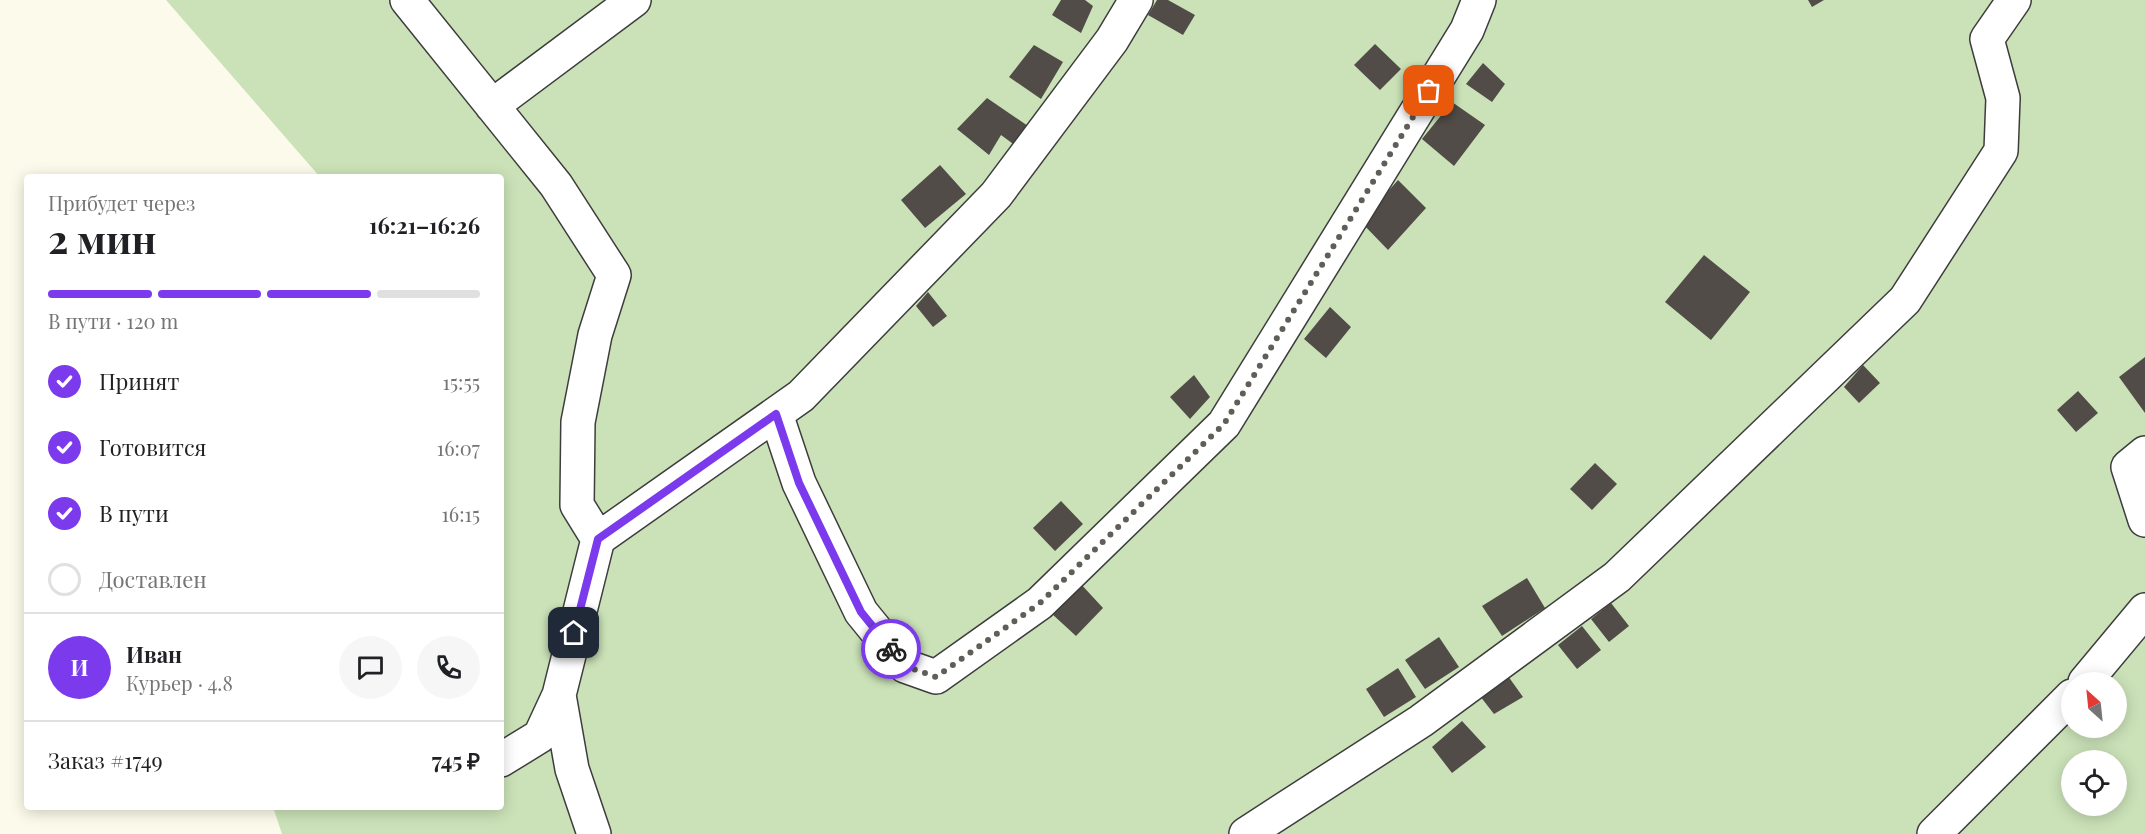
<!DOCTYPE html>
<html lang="ru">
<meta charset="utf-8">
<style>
:root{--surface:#fff;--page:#f6f6f6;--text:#202124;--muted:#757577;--line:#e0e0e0;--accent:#7c3aed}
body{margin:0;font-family:"Playfair Display",serif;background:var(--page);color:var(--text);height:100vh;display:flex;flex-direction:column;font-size:22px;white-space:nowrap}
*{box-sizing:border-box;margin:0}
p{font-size:20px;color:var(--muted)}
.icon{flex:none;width:33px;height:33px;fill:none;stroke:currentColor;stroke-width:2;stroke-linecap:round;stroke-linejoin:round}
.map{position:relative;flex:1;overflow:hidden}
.details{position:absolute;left:24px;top:174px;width:480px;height:636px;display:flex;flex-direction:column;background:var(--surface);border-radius:6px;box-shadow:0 3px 15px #0003}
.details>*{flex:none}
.needle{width:39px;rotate:333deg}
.tools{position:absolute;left:2061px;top:672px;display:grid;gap:12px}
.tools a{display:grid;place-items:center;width:66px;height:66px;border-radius:50%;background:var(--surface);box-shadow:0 3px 15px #0003;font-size:30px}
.pin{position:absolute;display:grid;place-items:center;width:51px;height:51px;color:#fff;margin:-26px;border-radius:12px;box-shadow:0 3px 9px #0006}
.courier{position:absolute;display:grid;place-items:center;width:60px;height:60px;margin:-30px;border:4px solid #7c3aed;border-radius:50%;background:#fff;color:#222;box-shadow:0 2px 8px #0007}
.overview em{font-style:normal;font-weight:700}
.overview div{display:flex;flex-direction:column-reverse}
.overview{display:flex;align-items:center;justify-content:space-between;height:102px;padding:0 24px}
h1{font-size:39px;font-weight:700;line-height:45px}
.bar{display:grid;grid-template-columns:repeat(4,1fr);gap:9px 6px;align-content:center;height:72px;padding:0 24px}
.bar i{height:8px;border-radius:4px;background:var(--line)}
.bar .current{background:var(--accent)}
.bar p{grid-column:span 4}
.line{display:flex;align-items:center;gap:15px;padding:0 24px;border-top:2px solid var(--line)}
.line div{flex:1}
.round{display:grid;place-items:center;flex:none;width:63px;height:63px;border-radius:32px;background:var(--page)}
ol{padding:0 24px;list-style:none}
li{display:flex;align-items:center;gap:18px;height:66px}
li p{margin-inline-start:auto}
li .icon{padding:6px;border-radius:50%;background:var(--accent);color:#fff;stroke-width:4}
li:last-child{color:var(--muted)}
li i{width:33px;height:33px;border:3px solid var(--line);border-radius:50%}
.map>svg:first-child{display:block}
.garden{fill:#cbe2b8;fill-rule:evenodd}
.building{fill:#514c48}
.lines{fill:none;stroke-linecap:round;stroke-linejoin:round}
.minor-casing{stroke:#3d3d3d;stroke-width:36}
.minor{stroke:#fff;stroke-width:33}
.done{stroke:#5f5e58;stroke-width:6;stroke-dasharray:0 10.8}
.route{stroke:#7c3aed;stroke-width:8}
</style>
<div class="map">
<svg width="2145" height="834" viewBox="0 0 2145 834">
<rect width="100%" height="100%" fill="#fcfaea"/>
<path class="garden" d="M166,0H2145V834H282L273,807H501V177H320ZM2072,682H2116V728H2072ZM2072,760H2116V806H2072Z"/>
<path class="building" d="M1061,0H1085L1093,6L1081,33L1052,15Z
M1157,0H1168L1195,15L1183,35L1148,15Z
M1808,0H1824L1812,7Z
M1375,44L1401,69L1380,90L1354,65Z
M1034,45L1063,62L1041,99L1009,77Z
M1483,63L1505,84L1492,102L1466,84Z
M987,98L1028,126L1016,146L1001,135L989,155L957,129Z
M1452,102L1485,125L1454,166L1422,139Z
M940,165L966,194L925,228L901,200Z
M1398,180L1426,208L1388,250L1361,222Z
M1704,255L1750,292L1711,340L1665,302Z
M928,292L947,316L933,327L916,306Z
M1330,307L1351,327L1326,358L1304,339Z
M2145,357V413L2119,377Z
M1863,365L1880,383L1859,403L1844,387Z
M1194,375L1210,397L1190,419L1170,397Z
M2078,391L2098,413L2076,432L2057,410Z
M1595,463L1617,484L1592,510L1570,489Z
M1061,501L1083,524L1055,551L1033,528Z
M1527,578L1545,608L1502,636L1482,606Z
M1079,582L1103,608L1076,636L1051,613Z
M1611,603L1629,626L1609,642L1591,619Z
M1582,626L1601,650L1577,669L1558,645Z
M1439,637L1459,667L1425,689L1405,660Z
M1398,668L1416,697L1384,717L1366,689Z
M1508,676L1523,697L1494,714L1480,696Z
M1462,721L1486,747L1452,773L1432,747Z"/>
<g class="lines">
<defs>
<path id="minor" d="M407,0L556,185L614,275L595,335L578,422L577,505L598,539
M492,106L634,0
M776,414L799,483L861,612L905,666L936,677L1040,603L1224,424L1467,30L1479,0
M2145,453L2128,467L2145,520
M2085,682L2145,610
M501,760L540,736L559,695
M594,834L572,769L559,695L598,539L801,396L996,195L1112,40L1136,0
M1246,834L1421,721L1617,577L1905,300L2001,151L2003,98L1987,39L2014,0
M1934,834L2072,696"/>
</defs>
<use href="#minor" class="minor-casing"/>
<use href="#minor" class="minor"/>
</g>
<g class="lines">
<path class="done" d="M891,649L905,666L936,677L1040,603L1224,424L1429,91"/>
<path class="route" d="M574,633L598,539L776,414L799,483L861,612L891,649"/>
</g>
</svg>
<div class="tools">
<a><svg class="needle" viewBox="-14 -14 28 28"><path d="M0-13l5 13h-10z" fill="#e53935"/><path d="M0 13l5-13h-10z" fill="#757577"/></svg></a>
<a><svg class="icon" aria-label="locate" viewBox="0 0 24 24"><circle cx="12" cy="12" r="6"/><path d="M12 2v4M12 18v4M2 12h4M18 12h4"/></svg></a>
</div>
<div class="pin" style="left:1429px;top:91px;background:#ea580c"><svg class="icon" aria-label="bag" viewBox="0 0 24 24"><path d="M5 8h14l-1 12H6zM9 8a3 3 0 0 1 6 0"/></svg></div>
<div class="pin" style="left:574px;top:633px;background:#1f2937"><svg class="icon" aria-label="home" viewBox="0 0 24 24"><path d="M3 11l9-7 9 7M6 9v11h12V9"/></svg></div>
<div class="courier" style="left:891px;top:649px"><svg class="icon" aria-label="bike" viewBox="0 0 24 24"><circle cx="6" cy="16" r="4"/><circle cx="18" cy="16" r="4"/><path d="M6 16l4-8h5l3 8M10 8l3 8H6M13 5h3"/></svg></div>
<section class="details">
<div class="overview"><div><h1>2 мин</h1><p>Прибудет через</p></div><em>16:21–16:26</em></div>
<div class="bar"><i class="current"></i><i class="current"></i><i class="current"></i><i></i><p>В пути · 120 m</p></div>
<ol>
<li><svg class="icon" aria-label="check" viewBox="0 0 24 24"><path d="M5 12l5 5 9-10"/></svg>Принят<p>15:55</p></li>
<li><svg class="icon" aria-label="check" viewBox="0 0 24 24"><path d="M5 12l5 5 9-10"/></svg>Готовится<p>16:07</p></li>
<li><svg class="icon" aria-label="check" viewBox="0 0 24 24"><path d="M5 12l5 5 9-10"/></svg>В пути<p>16:15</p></li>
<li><i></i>Доставлен</li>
</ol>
<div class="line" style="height:108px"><b class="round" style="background:var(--accent);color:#fff">И</b><div><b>Иван</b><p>Курьер · 4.8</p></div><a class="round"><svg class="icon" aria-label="chat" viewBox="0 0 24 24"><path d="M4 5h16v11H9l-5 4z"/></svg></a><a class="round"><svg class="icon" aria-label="phone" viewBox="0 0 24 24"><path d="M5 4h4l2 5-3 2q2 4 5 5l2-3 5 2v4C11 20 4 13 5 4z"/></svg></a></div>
<div class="line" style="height:78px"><div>Заказ #1749</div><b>745 ₽</b></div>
</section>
</div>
